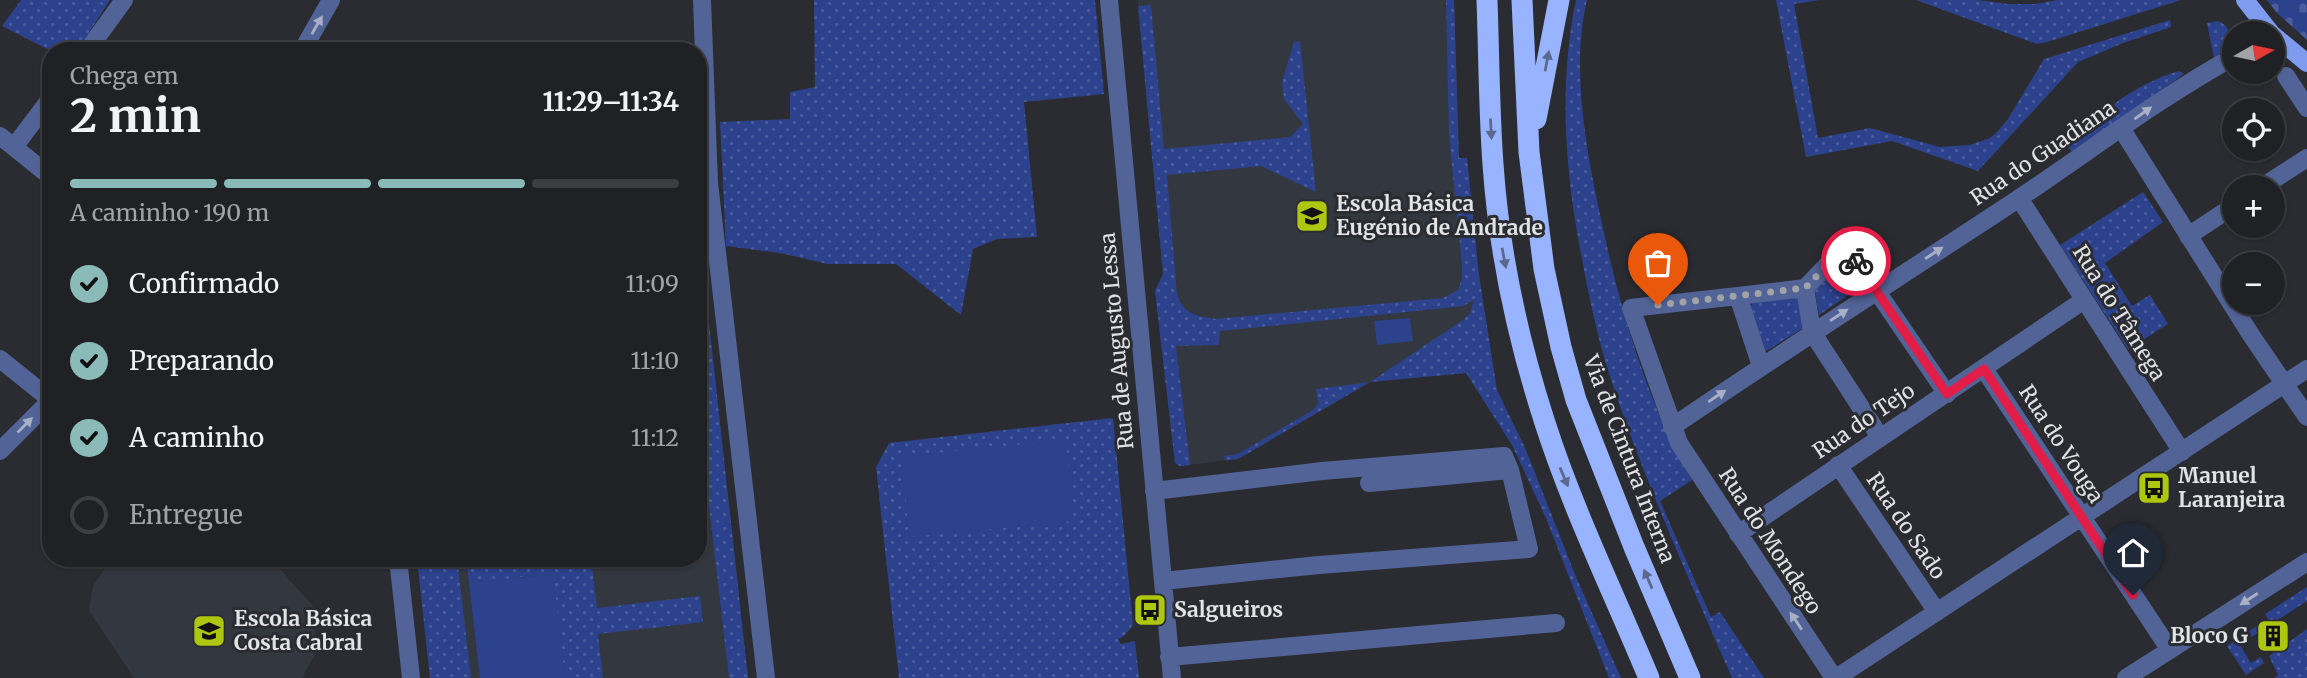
<!DOCTYPE html>
<html lang="pt">
<meta charset="utf-8">
<style>
:root{--surface:#202125;--page:#28292d;--text:#f1f3f6;--muted:#a2a3a7;--line:#3d3e42;--accent:#8bbbb9}
body{margin:0;font-family:Merriweather,serif;background:var(--page);color:var(--text);height:100vh;display:flex;flex-direction:column;font-size:26px;white-space:nowrap}
*{box-sizing:border-box;margin:0}
p{font-size:23px;color:var(--muted)}
.icon{flex:none;width:38px;height:38px;fill:none;stroke:currentColor;stroke-width:2;stroke-linecap:round;stroke-linejoin:round}
.map{position:relative;flex:1;overflow:hidden}
.details{position:absolute;left:42px;top:42px;width:665px;height:525px;display:flex;flex-direction:column;background:var(--surface);border-radius:28px;box-shadow:0 2px 5px #0004,0 0 0 2px var(--line)}
.details>*{flex:none}
.needle{width:46px;rotate:81deg}
.fabs{position:absolute;left:2222px;top:21px;display:grid;gap:14px}
.fabs a{display:grid;place-items:center;width:63px;height:63px;border-radius:50%;background:var(--surface);box-shadow:0 2px 5px #0004,0 0 0 2px var(--line);font-size:35px}
.pin{position:absolute;display:grid;place-items:center;width:60px;height:60px;color:#fff;margin:-72px -30px;border-radius:50% 50% 50% 0;rotate:-45deg;box-shadow:0 0 7px #0007}
.pin .icon{rotate:45deg}
.courier{position:absolute;display:grid;place-items:center;width:70px;height:70px;margin:-35px;border:5px solid #e11d48;border-radius:50%;background:#fff;color:#222;box-shadow:0 2px 9px #0007}
.overview em{font-style:normal;font-weight:700}
.overview div{display:flex;flex-direction:column-reverse}
.overview{display:flex;align-items:center;justify-content:space-between;height:119px;padding:0 28px}
h1{font-size:46px;font-weight:700;line-height:52px}
.bar{display:grid;grid-template-columns:repeat(4,1fr);gap:10px 7px;align-content:center;height:84px;padding:0 28px}
.bar i{height:9px;border-radius:5px;background:var(--line)}
.bar .on{background:var(--accent)}
.bar p{grid-column:span 4}
ol{padding:0 28px;list-style:none}
li{display:flex;align-items:center;gap:21px;height:77px}
li p{margin-inline-start:auto}
li .icon{padding:7px;border-radius:50%;background:var(--accent);color:#111;stroke-width:4}
li:last-child{color:var(--muted)}
li i{width:38px;height:38px;border:4px solid var(--line);border-radius:50%}
.map>svg:first-child{display:block}
.built{fill:#333740}
.green{fill:url(#green-dots)}
.cemetery{fill:url(#cemetery-stones)}
.pitch{fill:#2d428d}
.lines{fill:none;stroke-linecap:round;stroke-linejoin:round}
.minor{stroke:#526497;stroke-width:18}
.major{stroke:#7e9bef;stroke-width:18}
.highway{stroke:#98b3ff;stroke-width:21}
.oneway{fill:#a8b0c6}
.oneway2{fill:#5c698e}
.done{stroke:#a1a3a7;stroke-width:7;stroke-dasharray:0 12.6}
.route{stroke:#e11d48;stroke-width:9}
.labels{text-anchor:middle;stroke-width:6;stroke-linejoin:round;paint-order:stroke}
.street-label{font-size:21px;fill:#e1e3e6;stroke:#2b2c31}
.poi-label{font-size:21px;font-weight:bold;fill:#e1e3e6;stroke:#2b2c31;text-anchor:start}
</style>
<div class="map">
<svg width="2307" height="678" viewBox="0 0 2307 678">
<defs>
<pattern id="green-dots" width="8" height="8" patternUnits="userSpaceOnUse" patternTransform="scale(1.75)"><rect width="8" height="8" fill="#2d428d"/><path d="M2 2h.1M6 6h.1" fill="none" stroke="#4b5d9d" stroke-width="1.8" stroke-linecap="round"/></pattern>
<pattern id="cemetery-stones" width="16" height="16" patternUnits="userSpaceOnUse" patternTransform="scale(1.75)"><rect width="16" height="16" fill="#2d428d"/><path d="M2 7V4a2 2 0 0 1 4 0v3zM10 15v-3a2 2 0 0 1 4 0v3z" fill="#4b5d9d"/></pattern>
</defs>
<rect width="100%" height="100%" fill="#2b2c31"/>
<path class="built" d="M1138,0H1454L1459,158L1475,299L1470,313L1463,320L1466,373L1370,382L1238,459L1180,466L1175,463L1155,291L1163,274Z
M698,223L748,678H430L417,558H698Z
M112,558H270L313,606L317,651L302,678H134L89,611L93,586Z"/>
<path class="green" d="M21,0H110L77,51H51L2,26Z
M814,0H1095L1104,94L1024,102L1037,237L997,239L973,249L961,315L896,264H828L780,253L726,246L720,122L790,119V92L815,87Z
M1446,0H1454L1459,158H1467L1479,275L1497,390L1526,450L1576,577L1621,678H1609L1545,516L1512,445L1466,373L1370,382L1238,459L1225,460L1224,456L1238,454L1313,410L1318,404L1316,389L1370,382L1463,320L1470,313L1474,300L1463,306L1445,308L1220,331L1219,345L1176,346L1190,465L1180,466L1175,463L1155,291L1163,274L1138,6L1151,5L1164,149L1290,137L1303,124L1284,99L1282,82L1294,42L1300,41L1316,192L1261,166L1167,175L1177,294C1183,314 1196,316 1216,319L1443,298L1458,290L1462,278V265L1449,135Z
M1576,0H1587C1572,63 1584,137 1597,200C1616,294 1643,396 1692,480L1660,501L1711,617L1720,612L1764,678H1732C1689,579 1644,480 1610,377C1595,330 1586,281 1577,232C1564,155 1560,77 1576,0Z
M1776,0H1820L1794,4L1818,138L1870,128L1940,147L1970,145L1990,138L1997,132L2008,119L2044,59L2170,20L2171,27L2123,43L2078,62L1978,171L1892,141L1806,157Z
M1916,0H1977L2008,4H2035L2058,0H2181L2047,42L2037,44Z
M2217,21C2230,25 2229,33 2230,45L2214,58L2207,23Z
M2179,71L2184,74L2073,153L2067,146C2098,113 2135,84 2179,71Z
M2143,192L2163,222L2105,263L2132,306L2150,295L2168,324L2128,349L2060,245Z
M698,223L748,678H729L698,411Z
M1842,263H1847L1866,283L1819,315L1815,291L1837,265Z
M1799,295L1805,327L1766,351L1750,307L1754,301Z
M1113,418L1133,625L1124,636L1118,639L1121,644L1135,641L1139,678H899L876,467L889,443Z
M417,558H457L471,678H430Z
M466,558H591L597,608L700,596L703,622L598,634L603,678H565L552,574L469,583Z
M2307,587V601L2271,624L2265,614Z
M2263,622L2266,627L2240,645L2251,663L2261,657L2264,663L2246,675L2227,646Z
M2307,629V678H2275L2278,675L2269,656Z"/>
<path class="cemetery" d="M2267,0H2307V40L2277,13Z"/>
<path class="pitch" d="M1410,318L1413,341L1377,345L1374,321Z
M1066,440L1074,521L909,537L902,456Z
M553,574L565,678H480L469,583Z"/>
<g class="lines">
<path class="minor" d="M702,0L709,183L766,678
M1109,0L1172,678
M87,51L124,0
M302,51L331,0
M2286,76L2307,108
M2121,128L2251,335L2307,417
M0,136L51,177
M14,147L51,98
M2262,187L2307,158
M2019,198L2182,452
M2188,236L2235,205
M1738,296L1631,308L1679,443L1834,678
M0,359L51,400
M1761,366L1738,296L1805,288
M1984,369L2170,650
M1672,427C1786,349 1903,275 2018,199C2090,151 2159,98 2235,56
M1880,437L1812,332L1805,288L1838,254L1848,249L1947,394
M0,451L51,400
M1838,465L1937,612
M1154,491L1322,471L1504,456L1510,470
M1738,534L2084,300
M398,558L411,678
M1163,581L1319,565L1529,549L1510,470L1369,483
M1169,657L1556,623
M1836,678L2307,369
M2126,678L2307,562"/>
<path class="major" d="M2245,0L2271,33
M2273,35L2307,63"/>
<path class="highway" d="M1487,0C1489,55 1489,110 1493,164C1499,252 1518,340 1545,423C1573,510 1614,594 1649,678
M1522,0L1529,152L1544,269L1561,347L1576,400L1634,547L1690,678
M1536,119L1559,0"/>
</g>
<defs><path id="oneway-solid" d="M-6-.8H1V-3.2L6.5 0L1 3.2V.8H-6Z" transform="scale(1.75)"/></defs>
<g class="oneway">
<use href="#oneway-solid" transform="translate(317 25) rotate(-60)"/>
<use href="#oneway-solid" transform="translate(2143 113) rotate(-35)"/>
<use href="#oneway-solid" transform="translate(1934 253) rotate(-33)"/>
<use href="#oneway-solid" transform="translate(1839 315) rotate(-33)"/>
<use href="#oneway-solid" transform="translate(1717 396) rotate(-34)"/>
<use href="#oneway-solid" transform="translate(25 425) rotate(-45)"/>
<use href="#oneway-solid" transform="translate(2249 599) rotate(147)"/>
<use href="#oneway-solid" transform="translate(1796 621) rotate(-124)"/>
</g>
<g class="oneway2">
<use href="#oneway-solid" transform="translate(1547 61) rotate(-79)"/>
<use href="#oneway-solid" transform="translate(1491 129) rotate(87)"/>
<use href="#oneway-solid" transform="translate(1504 258) rotate(79)"/>
<use href="#oneway-solid" transform="translate(1564 477) rotate(67)"/>
<use href="#oneway-solid" transform="translate(1648 579) rotate(-113)"/>
</g>
<g class="lines">
<path class="done" d="M1658,305L1805,288L1838,254L1848,249L1856,261"/>
<path class="route" d="M1856,261L1947,394L1984,369L2133,595"/>
</g>
<defs>
<symbol id="school-square" viewBox="-11 -11 22 22"><rect x="-9" y="-9" width="18" height="18" rx="4" fill="#adc60e" stroke="#2b2c31"/><path d="M0-5L7-2L0 1L-7-2ZM-4 1L0 2.5L4 1V4Q0 6-4 4Z" fill="#111"/></symbol>
<symbol id="bus-square" viewBox="-11 -11 22 22"><rect x="-9" y="-9" width="18" height="18" rx="4" fill="#adc60e" stroke="#2b2c31"/><path d="M-5-6H5V4H4V6H2V4H-2V6H-4V4H-5ZM-3.5-4V0h7V-4ZM-3.5 1.2v1.5H-2V1.2ZM2 1.2v1.5H3.5V1.2Z" fill="#111"/></symbol>
<symbol id="building-square" viewBox="-11 -11 22 22"><rect x="-9" y="-9" width="18" height="18" rx="4" fill="#adc60e" stroke="#2b2c31"/><path d="M-4-6H4V6H1V3H-1V6H-4ZM-2.5-4.3h1.7v1.8h-1.7ZM.8-4.3h1.7v1.8H.8ZM-2.5-1h1.7V.8h-1.7ZM.8-1h1.7V.8H.8Z" fill="#111"/></symbol>
</defs>
<g fill-rule="evenodd">
<use href="#school-square" x="1293" y="197" width="38" height="38"/>
<use href="#bus-square" x="2135" y="469" width="38" height="38"/>
<use href="#bus-square" x="1131" y="591" width="38" height="38"/>
<use href="#school-square" x="190" y="612" width="38" height="38"/>
<use href="#building-square" x="2254" y="617" width="38" height="38"/>
</g>
<g class="labels">
<g class="street-label">
<text transform="translate(2043 153) rotate(-34)" y="7">Rua do Guadiana</text>
<text transform="translate(2119 313) rotate(58)" y="7">Rua do Tâmega</text>
<text transform="translate(1117 341) rotate(-95)" y="7">Rua de Augusto Lessa</text>
<text transform="translate(1864 421) rotate(-34)" y="7">Rua do Tejo</text>
<text transform="translate(2061 444) rotate(57)" y="7">Rua do Vouga</text>
<text transform="translate(1629 459) rotate(69)" y="7">Via de Cintura Interna</text>
<text transform="translate(1906 526) rotate(56)" y="7">Rua do Sado</text>
<text transform="translate(1770 541) rotate(57)" y="7">Rua do Mondego</text>
</g>
<g class="poi-label">
<text x="1336" y="211">Escola Básica<tspan x="1336" dy="24">Eugénio de Andrade</tspan></text>
<text x="2178" y="483">Manuel<tspan x="2178" dy="24">Laranjeira</tspan></text>
<text x="1174" y="617">Salgueiros</text>
<text x="234" y="626">Escola Básica<tspan x="234" dy="24">Costa Cabral</tspan></text>
<text x="2248" y="643" text-anchor="end">Bloco G</text>
</g>
</g>
</svg>
<div class="fabs">
<a><svg class="needle" viewBox="-14 -14 28 28"><path d="M0-13l5 13h-10z" fill="#e53935"/><path d="M0 13l5-13h-10z" fill="#a2a3a7"/></svg></a>
<a><svg class="icon" aria-label="locate" viewBox="0 0 24 24"><circle cx="12" cy="12" r="6"/><path d="M12 2v4M12 18v4M2 12h4M18 12h4"/></svg></a>
<a>+</a>
<a>−</a>
</div>
<div class="pin" style="left:1658px;top:305px;background:#ea580c"><svg class="icon" aria-label="bag" viewBox="0 0 24 24"><path d="M5 8h14l-1 12H6zM9 8a3 3 0 0 1 6 0"/></svg></div>
<div class="pin" style="left:2133px;top:595px;background:#1f2937"><svg class="icon" aria-label="home" viewBox="0 0 24 24"><path d="M3 11l9-7 9 7M6 9v11h12V9"/></svg></div>
<div class="courier" style="left:1856px;top:261px"><svg class="icon" aria-label="bike" viewBox="0 0 24 24"><circle cx="6" cy="16" r="4"/><circle cx="18" cy="16" r="4"/><path d="M6 16l4-8h5l3 8M10 8l3 8H6M13 5h3"/></svg></div>
<section class="details">
<div class="overview"><div><h1>2 min</h1><p>Chega em</p></div><em>11:29–11:34</em></div>
<div class="bar"><i class="on"></i><i class="on"></i><i class="on"></i><i></i><p>A caminho · 190 m</p></div>
<ol>
<li><svg class="icon" aria-label="check" viewBox="0 0 24 24"><path d="M5 12l5 5 9-10"/></svg>Confirmado<p>11:09</p></li>
<li><svg class="icon" aria-label="check" viewBox="0 0 24 24"><path d="M5 12l5 5 9-10"/></svg>Preparando<p>11:10</p></li>
<li><svg class="icon" aria-label="check" viewBox="0 0 24 24"><path d="M5 12l5 5 9-10"/></svg>A caminho<p>11:12</p></li>
<li><i></i>Entregue</li>
</ol>
</section>
</div>
